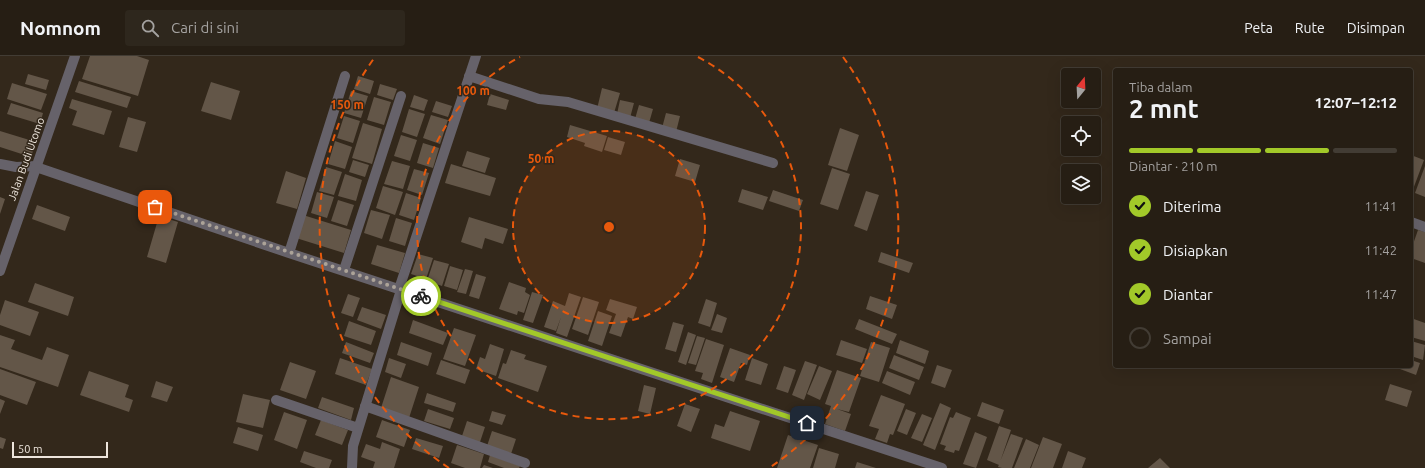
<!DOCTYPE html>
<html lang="id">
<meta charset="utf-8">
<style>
:root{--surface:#261e14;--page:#2e271d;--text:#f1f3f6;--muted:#a4a2a0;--line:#423c34;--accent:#a2c929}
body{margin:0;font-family:Ubuntu,sans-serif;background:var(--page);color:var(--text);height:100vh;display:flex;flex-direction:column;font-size:15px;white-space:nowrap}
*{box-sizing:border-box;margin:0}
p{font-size:13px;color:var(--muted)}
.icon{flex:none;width:22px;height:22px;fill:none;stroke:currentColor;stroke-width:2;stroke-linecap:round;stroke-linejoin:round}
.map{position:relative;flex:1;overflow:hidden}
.drawer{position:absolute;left:1113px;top:12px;width:300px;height:300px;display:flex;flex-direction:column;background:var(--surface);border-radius:4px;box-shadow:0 4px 16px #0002,0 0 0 1px var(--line)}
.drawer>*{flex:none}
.needle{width:26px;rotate:18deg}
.tools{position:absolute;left:1061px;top:12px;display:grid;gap:8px}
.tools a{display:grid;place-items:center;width:40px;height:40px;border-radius:4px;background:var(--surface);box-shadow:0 4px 16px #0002,0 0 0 1px var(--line);font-size:20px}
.scale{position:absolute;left:12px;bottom:10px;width:96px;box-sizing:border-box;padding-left:4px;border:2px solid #ede5dc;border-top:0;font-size:11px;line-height:14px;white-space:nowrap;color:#ede5dc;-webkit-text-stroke:3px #33281b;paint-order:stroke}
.pin{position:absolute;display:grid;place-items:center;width:34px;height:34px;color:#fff;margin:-17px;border-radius:8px;box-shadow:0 2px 6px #0006}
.courier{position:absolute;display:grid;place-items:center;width:40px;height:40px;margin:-20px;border:3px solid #a2c929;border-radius:50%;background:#fff;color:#222;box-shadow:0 1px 5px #0007}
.headline em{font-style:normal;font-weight:700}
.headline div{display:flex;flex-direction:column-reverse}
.headline{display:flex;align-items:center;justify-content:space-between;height:68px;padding:0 16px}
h1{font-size:26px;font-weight:700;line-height:30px}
.bar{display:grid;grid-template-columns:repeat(4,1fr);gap:6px 4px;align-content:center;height:48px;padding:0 16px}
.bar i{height:5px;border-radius:3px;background:var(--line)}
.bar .selected{background:var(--accent)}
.bar p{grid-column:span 4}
ol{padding:0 16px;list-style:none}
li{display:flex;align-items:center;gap:12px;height:44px}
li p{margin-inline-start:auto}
li .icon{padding:4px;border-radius:50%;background:var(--accent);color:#111;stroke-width:4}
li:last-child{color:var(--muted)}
li i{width:22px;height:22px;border:2px solid var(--line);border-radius:50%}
header{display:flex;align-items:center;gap:24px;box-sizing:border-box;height:56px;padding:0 20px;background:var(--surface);border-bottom:1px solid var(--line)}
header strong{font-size:19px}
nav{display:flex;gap:22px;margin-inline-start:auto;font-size:14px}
.search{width:280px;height:36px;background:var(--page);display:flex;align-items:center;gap:10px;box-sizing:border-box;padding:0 14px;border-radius:4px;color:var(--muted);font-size:15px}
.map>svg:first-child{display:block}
.building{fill:#635648}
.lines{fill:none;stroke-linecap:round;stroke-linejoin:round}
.minor{stroke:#66626a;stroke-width:10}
.tertiary{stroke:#66626a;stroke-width:10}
.done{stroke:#aca398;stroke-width:4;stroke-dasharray:0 7.2}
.route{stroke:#a2c929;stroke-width:5}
.ring{fill:none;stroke:#e8590c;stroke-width:2;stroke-dasharray:7 5}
.labels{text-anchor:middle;stroke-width:3;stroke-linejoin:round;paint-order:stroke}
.street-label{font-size:11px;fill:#ede5dc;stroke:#33281b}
.centre{fill:#e8590c;stroke:#33281b;stroke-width:2}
.ring-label{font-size:12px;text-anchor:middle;font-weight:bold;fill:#e8590c;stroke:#33281b;stroke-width:3;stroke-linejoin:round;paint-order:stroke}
</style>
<header>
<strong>Nomnom</strong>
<div class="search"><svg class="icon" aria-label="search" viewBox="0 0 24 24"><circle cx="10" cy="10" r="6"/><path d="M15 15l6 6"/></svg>Cari di sini</div>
<nav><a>Peta</a><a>Rute</a><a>Disimpan</a></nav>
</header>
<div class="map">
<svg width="1425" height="412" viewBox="0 0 1425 412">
<rect width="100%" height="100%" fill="#33281b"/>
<path class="building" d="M90,0H137L149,4L138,40L82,23Z
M28,18L49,24L46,34L25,28Z
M358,20L374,25L370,38L354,33Z
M79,25L131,41L127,52L75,36Z
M211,26L240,35L231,64L201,55Z
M12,27L47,38L41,54L7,43Z
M380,28L397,33L393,44L377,39Z
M602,32L620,37L614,57L597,53Z
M351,35L368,40L361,62L344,57Z
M490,38L509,44L506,54L487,49Z
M414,39L428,44L424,55L410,51Z
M374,41L391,46L384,69L367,64Z
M72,43L112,55L104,79L72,69L77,55L69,52Z
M620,44L634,47L630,62L617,58Z
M436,45L452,50L448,61L432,56Z
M11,47L43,57L40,68L7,58Z
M639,49L653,53L649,67L635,63Z
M409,53L425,58L417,81L402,76Z
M666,57L680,60L676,76L662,72Z
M431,59L448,64L440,88L423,82Z
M344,60L360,65L353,87L337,82Z
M128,61L146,66L137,96L119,91Z
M363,67L382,73L372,108L352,102Z
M570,69L607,80L602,96L584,90L585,87L567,81Z
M840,72L859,79L847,115L828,109Z
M0,75L36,86L31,101L0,91Z
M401,79L417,84L410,105L394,100Z
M608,81L625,86L621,99L604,94Z
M335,85L352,91L345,113L328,108Z
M423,87L439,92L433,112L417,107Z
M467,95L490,102L485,117L462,110Z
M1411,99L1424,104L1412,136L1411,135Z
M680,103L700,109L695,126L675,120Z
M353,104L369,109L365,121L349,116Z
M392,105L410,110L403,133L384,128Z
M451,108L496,122L490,140L445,127Z
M1425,110V141L1415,137Z
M326,111L342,116L334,139L319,135Z
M832,112L850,118L838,154L820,148Z
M414,113L429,117L422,139L407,134Z
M286,115L306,122L297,153L276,147Z
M345,118L362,124L356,145L338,140Z
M383,130L403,136L395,159L376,152Z
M742,133L768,141L763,154L738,146Z
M773,134L803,144L799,155L769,145Z
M866,135L879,139L867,175L854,170Z
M317,136L334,141L327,162L311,157Z
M406,137L421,142L414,164L399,159Z
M0,141L5,143L0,158Z
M338,144L354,149L347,170L331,165Z
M37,149L70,161L65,175L32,163Z
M371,154L390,159L382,183L364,177Z
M303,159L351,174L344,197L296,182Z
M159,160L178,166L166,207L147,201Z
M469,161L508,173L503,188L485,182L482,193L461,186Z
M396,162L412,167L405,190L389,185Z
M1418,174L1425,176V207L1411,202V194Z
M377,189L405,197L399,217L371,208Z
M881,196L913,207L909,217L878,206Z
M418,198L433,202L426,223L411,218Z
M434,204L449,208L442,230L427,225Z
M450,210L463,214L457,234L444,230Z
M465,213L473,215L466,238L457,236Z
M476,218L486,221L479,243L469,240Z
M509,226L526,232L525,236L530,239L524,257L518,255L517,259L499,253Z
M35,227L74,241L68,260L28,246Z
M532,236L543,239L533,267L523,264Z
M569,237L581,241L567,281L556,277L561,261L556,275L544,271L553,245L565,250Z
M348,238L360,242L353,261L341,257Z
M870,240L897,249L892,263L866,253Z
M583,241L599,246L588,279L572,273Z
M610,243L637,251L633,263L628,261L621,281L609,277L616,258L606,254Z
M706,243L717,247L710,271L698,267Z
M5,244L39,256L30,280L0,269V259Z
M362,251L386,259L381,273L357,264Z
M598,255L612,260L602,290L588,285Z
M717,258L727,262L722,277L711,274Z
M1411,262L1425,267V285L1411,281Z
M859,263L897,278L892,288L855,273Z
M413,264L448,277L443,289L409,277Z
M349,265L376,275L371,289L344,280Z
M673,266L684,269L676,296L665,293Z
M454,272L476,279L465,310L443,303Z
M688,276L696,279L686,309L678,306Z
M0,279L15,284L11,293L42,304L47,291L69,299L58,331L0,311Z
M697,280L705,282L696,309L688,307Z
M706,283L724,289L712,327L701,323L703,317L695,315Z
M841,284L867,293L862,307L836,299Z
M900,284L929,295L925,308L896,297Z
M1411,285L1425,289L1423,304L1411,300Z
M346,286L374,297L370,307L342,297Z
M401,286L432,297L428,310L397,299Z
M871,286L890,292L879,326L860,320Z
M490,288L504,293L496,320L476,313L480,301L485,303Z
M730,292L750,299L747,309L741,307L734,326L720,321Z
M511,294L526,299L524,303L547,310L538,336L498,322L503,307L506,308Z
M894,299L924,311L919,324L889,312Z
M340,302L372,313L366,329L335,318Z
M389,302L406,308L401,322L385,316Z
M752,302L768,308L761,329L745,324Z
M441,304L470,314L465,328L436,318Z
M1411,304L1420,307L1416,319L1392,310H1411Z
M805,305L817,309L804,344L792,339Z
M290,306L316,315L306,343L280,334Z
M937,309L952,314L945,332L931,327Z
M784,310L796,314L788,337L776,333Z
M819,310L832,315L820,344L807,338Z
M0,313L36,326L27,349L0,339Z
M837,314L861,322L849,356L837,353L851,358L845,375L825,368L831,350L825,348Z
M89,315L129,329L125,341L133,344L129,356L80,339Z
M887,315L915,326L910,339L882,327Z
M391,321L419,331L409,362L381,352Z
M156,325L173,331L167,346L151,341Z
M1390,328L1412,335L1407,351L1385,344Z
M644,329L656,332L650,358L638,355Z
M427,337L456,347L453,356L424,347Z
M243,338L270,344L263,372L236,366Z
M881,339L905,348L893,379L890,378L887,387L875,383L879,373L869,370Z
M322,341L354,352L351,364L318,352Z
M0,343L5,345L0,358Z
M982,346L1004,354L999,368L977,360Z
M940,347L951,352L935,394L923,389Z
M685,348L700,353L691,376L677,370Z
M428,353L454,362L450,373L424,365Z
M906,353L916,357L907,379L897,375Z
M492,355L506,359L502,369L489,365Z
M730,355L760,365L750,395L711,382L715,368L724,371Z
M284,356L307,364L297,393L274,384Z
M956,356L971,362L959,395L955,394L954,397L944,394L946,390L940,388L950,361L953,362Z
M922,358L932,362L922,386L911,382Z
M321,364L348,374L342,389L315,379Z
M382,364L410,374L404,391L376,381Z
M467,365L485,371L479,389L461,383Z
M999,370L1011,374L999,409L987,404Z
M238,371L263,379L258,395L233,387Z
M492,375L516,383L511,398L487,390Z
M975,376L987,381L976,412L963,408Z
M1011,378L1023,382L1012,412H1002L998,411Z
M788,379L818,389L810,412H777Z
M0,381L6,383L3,393L0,392Z
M1043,381L1062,388L1053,412H1031Z
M416,382L443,390L439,402L412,393Z
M1026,383L1039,389L1030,412H1014Z
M382,386L400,393L394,412H373L375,406L361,401L366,388L380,393Z
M457,389L484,398L480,412H465L451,407Z
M819,392L839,398L835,412H813Z
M304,395L332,404L329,412H316L300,406Z
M1068,395L1086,402L1082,412H1062Z
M490,399L520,410L519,412H504L488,406Z
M1160,402L1170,412H1148Z
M857,406L876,412H855Z
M484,409L493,412H482Z"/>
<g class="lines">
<path class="minor" d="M469,20L539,43L568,46L773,107
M0,108L16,111L36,110
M36,111L289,197L942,412
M1411,166L1425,171
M289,197L345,20
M344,214L401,40
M399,233L476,0
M276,344L358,372
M365,350L525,407
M352,412L353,390L401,234"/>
<path class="tertiary" d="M0,215L75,0"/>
</g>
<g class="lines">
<path class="done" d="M155,151L421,240"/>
<path class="route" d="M421,240L807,367"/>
</g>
<circle cx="609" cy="171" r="96" fill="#e8590c" fill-opacity=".12"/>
<g class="ring">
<circle cx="609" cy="171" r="96"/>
<path d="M698 1A192 192 0 1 1 520 1"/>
<path d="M449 412A289 289 0 0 1 375 1M843 1A289 289 0 0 1 769 412"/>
</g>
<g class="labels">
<g class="street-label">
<text transform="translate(26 103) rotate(-70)" y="4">Jalan Budi Utomo</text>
</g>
</g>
<circle cx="609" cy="171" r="6" class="centre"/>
<g class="ring-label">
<text x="473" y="39">100 m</text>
<text x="347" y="53">150 m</text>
<text x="541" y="107">50 m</text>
</g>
</svg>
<div class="tools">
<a><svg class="needle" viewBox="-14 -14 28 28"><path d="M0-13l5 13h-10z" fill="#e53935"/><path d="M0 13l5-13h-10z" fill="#a4a2a0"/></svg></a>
<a><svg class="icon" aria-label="locate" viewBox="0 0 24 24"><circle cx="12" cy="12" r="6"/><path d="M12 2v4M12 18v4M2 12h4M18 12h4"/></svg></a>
<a><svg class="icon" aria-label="layers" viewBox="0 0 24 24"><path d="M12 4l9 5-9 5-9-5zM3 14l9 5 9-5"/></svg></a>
</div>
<div class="scale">50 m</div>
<div class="pin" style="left:155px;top:151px;background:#ea580c"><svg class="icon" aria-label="bag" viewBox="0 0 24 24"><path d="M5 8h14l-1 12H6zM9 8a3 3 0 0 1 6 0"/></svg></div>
<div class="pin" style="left:807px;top:367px;background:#1f2937"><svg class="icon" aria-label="home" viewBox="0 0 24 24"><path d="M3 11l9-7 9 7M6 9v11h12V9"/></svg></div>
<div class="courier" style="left:421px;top:240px"><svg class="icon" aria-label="bike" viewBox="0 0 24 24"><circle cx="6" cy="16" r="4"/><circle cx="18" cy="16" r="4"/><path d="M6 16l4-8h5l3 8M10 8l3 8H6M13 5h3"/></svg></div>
<section class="drawer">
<div class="headline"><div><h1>2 mnt</h1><p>Tiba dalam</p></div><em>12:07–12:12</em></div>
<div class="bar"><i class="selected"></i><i class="selected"></i><i class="selected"></i><i></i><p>Diantar · 210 m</p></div>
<ol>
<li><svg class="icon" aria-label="check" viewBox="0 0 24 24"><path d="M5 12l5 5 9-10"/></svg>Diterima<p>11:41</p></li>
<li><svg class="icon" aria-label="check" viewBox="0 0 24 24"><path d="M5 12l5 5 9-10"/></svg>Disiapkan<p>11:42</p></li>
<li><svg class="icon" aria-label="check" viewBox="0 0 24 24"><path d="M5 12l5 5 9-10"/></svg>Diantar<p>11:47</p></li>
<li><i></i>Sampai</li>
</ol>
</section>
</div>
